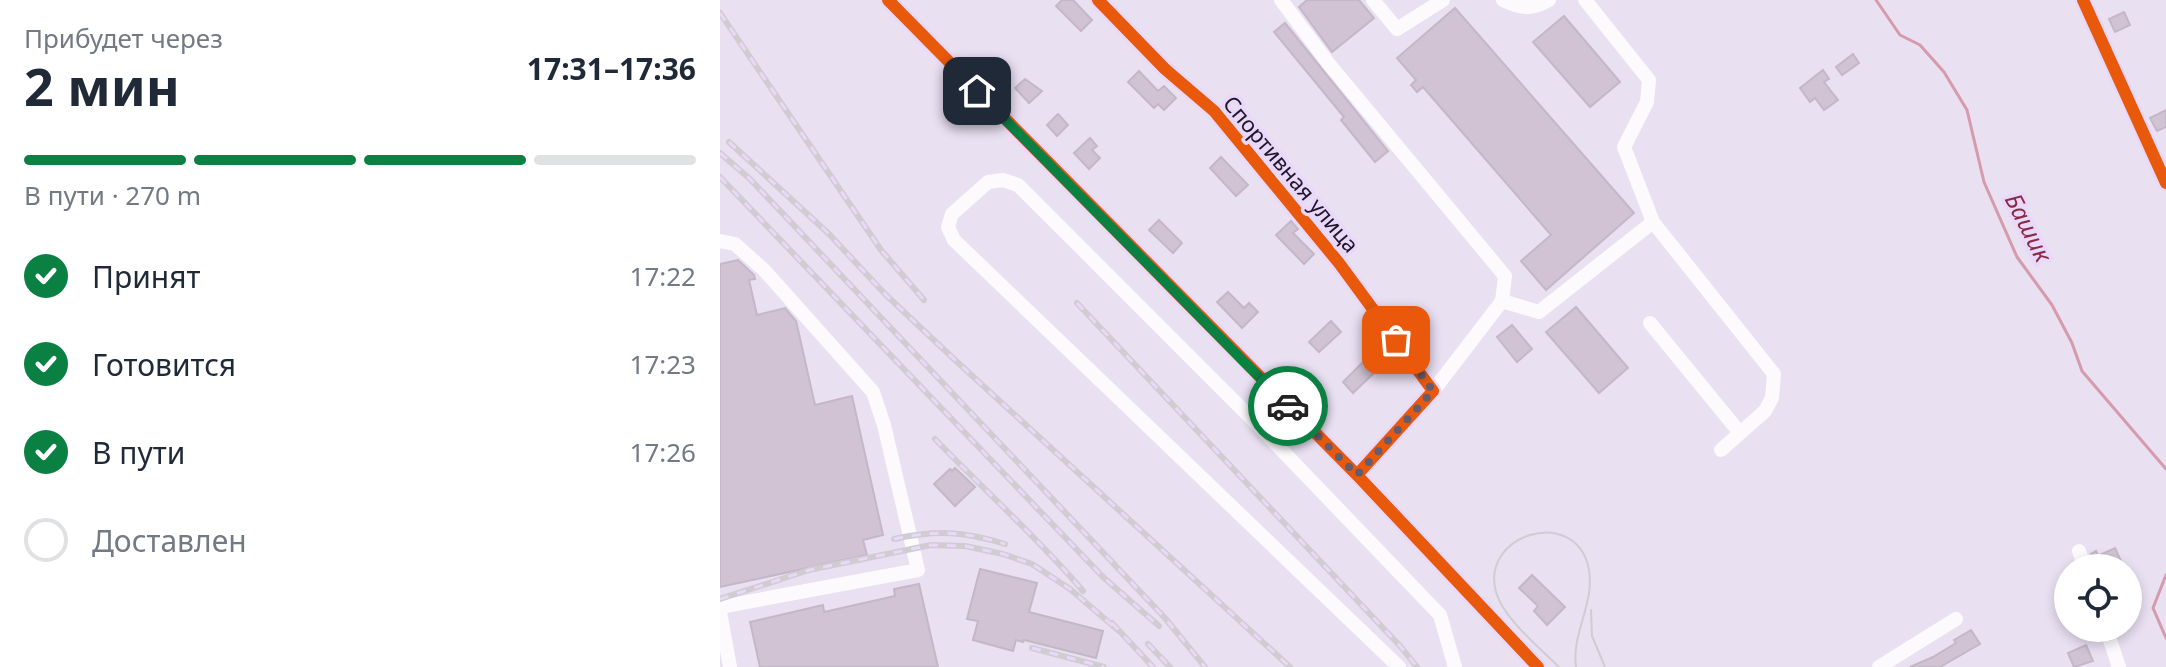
<!DOCTYPE html>
<html lang="ru">
<meta charset="utf-8">
<style>
:root{--surface:#fff;--page:#f6f6f7;--text:#1f2937;--muted:#747a83;--line:#e0e1e3;--accent:#0b8043}
body{margin:0;font-family:"Noto Sans",sans-serif;background:var(--page);color:var(--text);height:100vh;display:flex;flex-direction:column;font-size:30px;white-space:nowrap}
*{box-sizing:border-box;margin:0}
p{font-size:26px;color:var(--muted)}
.icon{flex:none;width:44px;height:44px;fill:none;stroke:currentColor;stroke-width:2;stroke-linecap:round;stroke-linejoin:round}
.map{position:relative;flex:1;overflow:hidden}
.drawer{display:flex;flex-direction:column;background:var(--surface);width:720px}
.drawer>*{flex:none}
.fabs{position:absolute;left:1334px;top:554px;display:grid;gap:16px}
.fabs a{display:grid;place-items:center;width:88px;height:88px;border-radius:50%;background:var(--surface);box-shadow:0 4px 12px #0003;font-size:40px}
.pin{position:absolute;display:grid;place-items:center;width:68px;height:68px;color:#fff;margin:-34px;border-radius:16px;box-shadow:0 4px 12px #0006}
.courier{position:absolute;display:grid;place-items:center;width:80px;height:80px;margin:-40px;border:6px solid #0b8043;border-radius:50%;background:#fff;color:#222;box-shadow:0 2px 10px #0007}
.headline em{font-style:normal;font-weight:700}
.headline div{display:flex;flex-direction:column-reverse}
.headline{display:flex;align-items:center;justify-content:space-between;height:136px;padding:0 24px}
h1{font-size:52px;font-weight:700;line-height:60px}
.bar{display:grid;grid-template-columns:repeat(4,1fr);gap:12px 8px;align-content:center;height:96px;padding:0 24px}
.bar i{height:10px;border-radius:6px;background:var(--line)}
.bar .active{background:var(--accent)}
.bar p{grid-column:span 4}
ol{padding:0 24px;list-style:none}
li{display:flex;align-items:center;gap:24px;height:88px}
li p{margin-inline-start:auto}
li .icon{padding:8px;border-radius:50%;background:var(--accent);color:#fff;stroke-width:4}
li:last-child{color:var(--muted)}
li i{width:44px;height:44px;border:4px solid var(--line);border-radius:50%}
main{display:flex;flex:1;min-height:0}
.map>svg:first-child{display:block}
.lines{fill:none;stroke-linecap:round;stroke-linejoin:round}
.stream{stroke:#d59aab;stroke-width:3}
.building{fill:#d1c3d4;stroke:#c4b7c7;stroke-width:2}
.minor{stroke:#fcfafd;stroke-width:14}
.tram{stroke:#d0ccd2;stroke-width:2}
.rail-casing{stroke:#d0ccd2;stroke-width:6}
.rail{stroke:#e9d8fa;stroke-width:3;stroke-dasharray:9;stroke-linecap:butt}
.cycleway-casing{stroke:#e9d8fa;stroke-width:17}
.cycleway{stroke:#e8590c;stroke-width:12}
.done{stroke:#665c6f;stroke-width:8;stroke-dasharray:0 14.4}
.route{stroke:#0b8043;stroke-width:10}
.labels{text-anchor:middle;stroke-width:7;stroke-linejoin:round;paint-order:stroke}
.street-label{font-size:22px;fill:#201529;stroke:#e9d8fa}
.water-label{font-size:24px;font-style:italic;fill:#8a2944;stroke:#e9d8fa}
</style>
<main>
<section class="drawer">
<div class="headline"><div><h1>2 мин</h1><p>Прибудет через</p></div><em>17:31–17:36</em></div>
<div class="bar"><i class="active"></i><i class="active"></i><i class="active"></i><i></i><p>В пути · 270 m</p></div>
<ol>
<li><svg class="icon" aria-label="check" viewBox="0 0 24 24"><path d="M5 12l5 5 9-10"/></svg>Принят<p>17:22</p></li>
<li><svg class="icon" aria-label="check" viewBox="0 0 24 24"><path d="M5 12l5 5 9-10"/></svg>Готовится<p>17:23</p></li>
<li><svg class="icon" aria-label="check" viewBox="0 0 24 24"><path d="M5 12l5 5 9-10"/></svg>В пути<p>17:26</p></li>
<li><i></i>Доставлен</li>
</ol>
</section>
<div class="map">
<svg width="1446" height="667" viewBox="0 0 1446 667">
<rect width="100%" height="100%" fill="#e9e0f2"/>
<g class="lines">
<path class="stream" d="M1156,0L1180,35L1200,45L1224,72L1247,110L1264,182L1297,257L1332,305L1352,343L1362,371L1446,469
M1446,575L1433,608L1446,638"/>
</g>
<path class="building" d="M342,0H353L372,20L361,31L336,6Z
M587,0H639L654,18L612,52L579,7Z
M735,8L914,213L826,290L801,261L831,235L703,87L697,92L691,85L696,80L677,58Z
M1404,12L1410,25L1395,32L1389,19Z
M844,16L900,82L870,107L813,42Z
M565,23L668,151L655,162L621,120L624,117L554,32Z
M1133,54L1139,63L1122,75L1116,67Z
M1103,70L1109,79L1104,82L1118,100L1104,110L1095,98L1090,102L1080,88Z
M419,71L438,91L444,86L456,98L444,110L438,104L434,108L408,82Z
M305,79L322,91L309,103L295,88Z
M1446,110V127L1437,131L1430,118Z
M338,114L348,125L337,136L327,125Z
M370,138L377,146L372,150L380,158L369,169L354,153Z
M501,157L528,185L516,196L490,168Z
M439,220L462,243L453,253L429,230Z
M571,221L578,229L573,233L594,254L584,264L556,235Z
M18,260L34,275L35,279L29,280L37,315L65,308L76,321L95,405L132,396L163,535L143,540L147,555L0,587V264Z
M508,292L524,308L529,303L538,312L522,328L497,302Z
M856,307L908,368L879,393L826,332Z
M611,321L621,332L599,352L589,342Z
M792,325L812,349L797,362L777,337Z
M645,360L656,371L633,393L623,382Z
M235,468L255,487L235,506L214,484L230,469L232,471Z
M1395,548L1401,561L1387,568H1375L1371,554L1376,551L1378,556Z
M260,569L317,583L309,612L383,631L376,658L304,640L303,642L296,640L293,651L253,640L258,621L247,619Z
M812,575L845,607L827,625L814,611L818,606L799,588Z
M199,584L218,667H40L30,622L103,605L104,612L175,596L174,589Z
M1251,630L1260,644L1220,667H1190L1213,657L1236,643L1234,640Z
M1366,645L1373,661L1354,667L1348,653Z"/>
<g class="lines">
<path class="minor" d="M168,0L637,475L818,667
M378,0L445,69L494,111L619,263L713,391
M561,0L609,64L785,276L782,301L713,391L637,475
M653,0L677,29L723,0
M783,0C801,9 812,10 829,0
M865,0L929,80L927,102L904,147L933,222
M1363,0L1446,183
M0,241L15,244L44,270L153,392L164,425L198,570L0,607
M782,301L819,312L933,222L1054,374L1052,398L1045,411L1001,450
M930,323L1020,433
M1359,551L1365,568
M0,612L10,667
M1386,628L1399,667
M679,667L234,240L228,227L232,214L268,182L283,180L298,185L530,417L720,615L735,667
M1159,667L1236,619"/>
<path class="tram" d="M871,610L872,636L885,667
M839,667C820,648 783,618 776,592C760,535 852,506 868,565C877,601 851,632 856,667"/>
<defs>
<path id="rail" d="M0,13L161,250L204,300
M9,142L108,233L165,294L235,360L570,667
M0,153L30,179L445,618L485,667
M0,177L383,577L439,626
M357,303L681,647L697,667
M215,439C264,490 317,537 363,591
M174,539C217,530 243,531 285,544
M0,599L89,570L211,545L245,546L283,554L312,564L350,589L399,631
M392,623L433,667
M428,644L450,667
M312,648L384,667"/>
</defs>
<use href="#rail" class="rail-casing"/>
<use href="#rail" class="rail"/>
<defs>
<path id="cycleway" d="M168,0L637,475L818,667
M378,0L445,69L494,111L619,263L713,391L637,475
M1363,0L1446,183"/>
</defs>
<use href="#cycleway" class="cycleway-casing"/>
<use href="#cycleway" class="cycleway"/>
</g>
<g class="lines">
<path class="done" d="M568,406L637,475L713,391L676,340"/>
<path class="route" d="M257,91L568,406"/>
</g>
<g class="labels">
<g class="street-label">
<text transform="translate(571 174) rotate(50)" y="8">Спортивная улица</text>
</g>
<g class="water-label">
<text transform="translate(1308 228) rotate(63)" y="8">Башик</text>
</g>
</g>
</svg>
<div class="fabs">
<a><svg class="icon" aria-label="locate" viewBox="0 0 24 24"><circle cx="12" cy="12" r="6"/><path d="M12 2v4M12 18v4M2 12h4M18 12h4"/></svg></a>
</div>
<div class="pin" style="left:676px;top:340px;background:#ea580c"><svg class="icon" aria-label="bag" viewBox="0 0 24 24"><path d="M5 8h14l-1 12H6zM9 8a3 3 0 0 1 6 0"/></svg></div>
<div class="pin" style="left:257px;top:91px;background:#1f2937"><svg class="icon" aria-label="home" viewBox="0 0 24 24"><path d="M3 11l9-7 9 7M6 9v11h12V9"/></svg></div>
<div class="courier" style="left:568px;top:406px"><svg class="icon" aria-label="car" viewBox="0 0 24 24"><path d="M5 17H2v-5l4-1 3-4h7l3 4 3 1v5h-3M9 17h6M6 11h13"/><circle cx="7" cy="17" r="2"/><circle cx="17" cy="17" r="2"/></svg></div>
</div>
</main>
